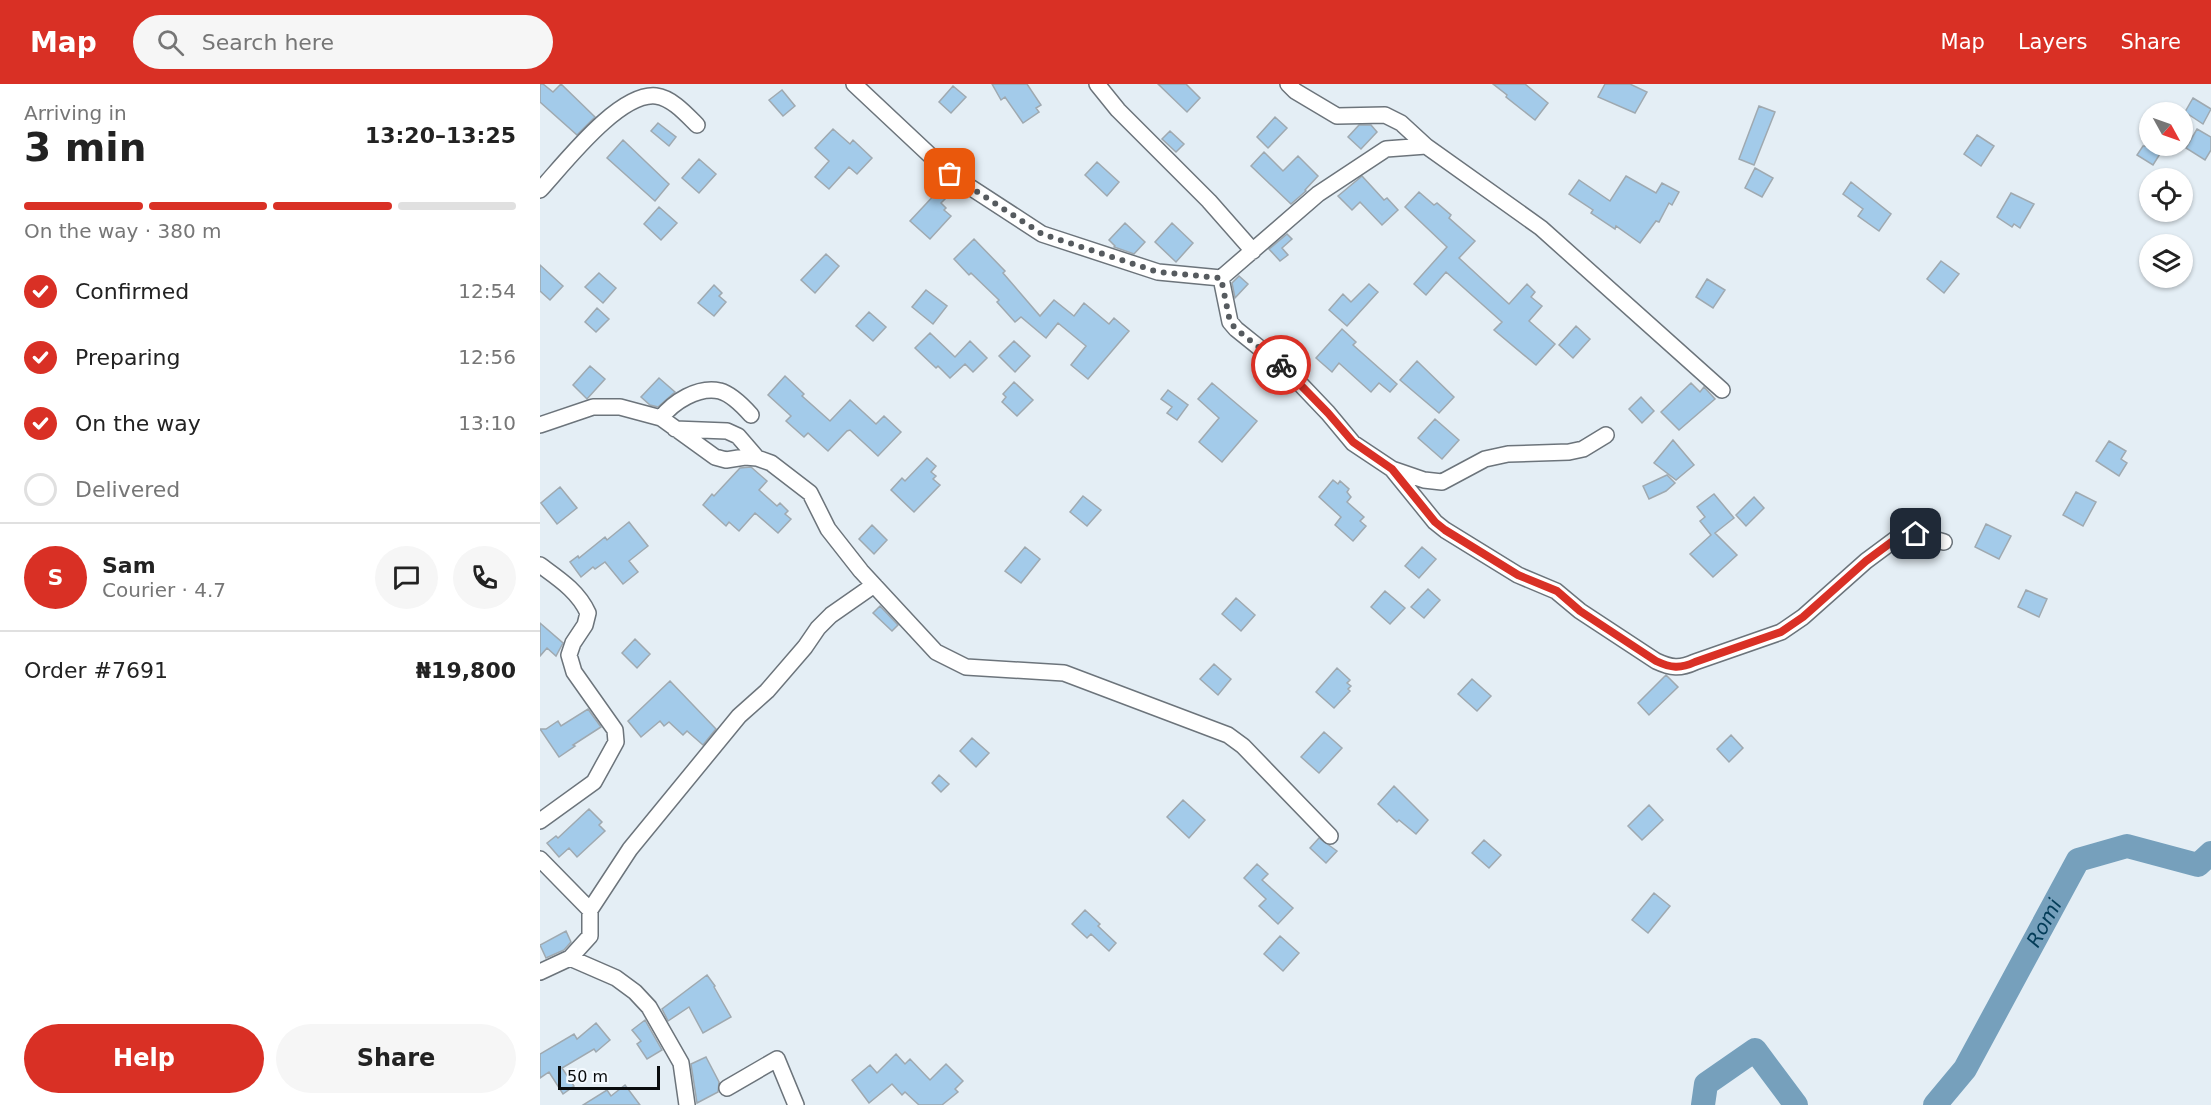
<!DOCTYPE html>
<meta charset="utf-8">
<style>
:root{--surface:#fff;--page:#f6f6f6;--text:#222;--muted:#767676;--line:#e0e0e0;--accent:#d93025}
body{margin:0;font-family:"DejaVu Sans",sans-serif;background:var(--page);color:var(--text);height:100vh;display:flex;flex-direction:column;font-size:22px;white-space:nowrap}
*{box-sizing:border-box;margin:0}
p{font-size:20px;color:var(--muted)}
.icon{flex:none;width:33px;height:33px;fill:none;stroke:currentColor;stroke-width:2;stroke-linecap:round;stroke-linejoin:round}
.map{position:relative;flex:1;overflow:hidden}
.sheet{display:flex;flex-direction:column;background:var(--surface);width:540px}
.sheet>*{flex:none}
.needle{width:39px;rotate:130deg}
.controls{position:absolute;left:1599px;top:18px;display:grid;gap:12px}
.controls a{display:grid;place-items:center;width:54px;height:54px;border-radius:50%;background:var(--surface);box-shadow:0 2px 4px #0004;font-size:30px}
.scale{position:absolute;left:18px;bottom:15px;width:102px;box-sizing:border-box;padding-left:6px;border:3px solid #090c0e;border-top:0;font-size:16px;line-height:21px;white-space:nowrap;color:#090c0e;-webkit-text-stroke:4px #f4faff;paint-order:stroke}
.pin{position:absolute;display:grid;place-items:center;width:51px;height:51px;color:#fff;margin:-26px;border-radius:12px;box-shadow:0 3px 9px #0006}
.courier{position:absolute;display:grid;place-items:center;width:60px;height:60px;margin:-30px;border:4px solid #d93025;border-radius:50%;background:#fff;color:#222;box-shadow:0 2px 8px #0007}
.head em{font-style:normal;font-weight:700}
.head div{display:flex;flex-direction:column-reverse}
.head{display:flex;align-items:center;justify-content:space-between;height:102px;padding:0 24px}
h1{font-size:39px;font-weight:700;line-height:45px}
.bar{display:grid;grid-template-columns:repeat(4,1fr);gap:9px 6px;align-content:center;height:72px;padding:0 24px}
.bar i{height:8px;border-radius:4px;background:var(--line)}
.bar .selected{background:var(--accent)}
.bar p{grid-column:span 4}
.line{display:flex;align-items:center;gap:15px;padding:0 24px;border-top:2px solid var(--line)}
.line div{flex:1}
.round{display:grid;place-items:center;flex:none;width:63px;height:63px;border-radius:32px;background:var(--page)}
ol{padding:0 24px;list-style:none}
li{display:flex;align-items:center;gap:18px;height:66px}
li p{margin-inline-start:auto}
li .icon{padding:6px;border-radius:50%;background:var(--accent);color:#fff;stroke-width:4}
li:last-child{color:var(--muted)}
li i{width:33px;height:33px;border:3px solid var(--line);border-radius:50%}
.button{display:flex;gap:12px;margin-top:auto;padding:12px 24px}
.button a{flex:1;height:69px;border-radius:36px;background:var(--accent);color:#fff;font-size:24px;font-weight:700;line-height:69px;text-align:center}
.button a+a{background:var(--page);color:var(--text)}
header{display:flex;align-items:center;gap:36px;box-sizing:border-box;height:84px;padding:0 30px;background:var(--accent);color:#fff}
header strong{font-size:28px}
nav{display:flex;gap:33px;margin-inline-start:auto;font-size:21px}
.search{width:420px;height:54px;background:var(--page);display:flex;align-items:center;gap:15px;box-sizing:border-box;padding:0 21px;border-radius:33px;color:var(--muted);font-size:22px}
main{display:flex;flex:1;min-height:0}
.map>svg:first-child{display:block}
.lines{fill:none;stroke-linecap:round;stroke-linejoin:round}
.river{stroke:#76a0bc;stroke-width:24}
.building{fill:#a3cbea;stroke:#9fa9b0;stroke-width:1.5}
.minor-casing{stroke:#6c747b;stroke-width:18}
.minor{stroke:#fff;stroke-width:15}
.done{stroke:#565b5f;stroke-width:6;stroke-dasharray:0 10.8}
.route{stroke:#d93025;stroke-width:8}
.labels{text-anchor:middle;stroke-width:6;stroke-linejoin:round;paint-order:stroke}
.water-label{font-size:20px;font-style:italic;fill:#033c58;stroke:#f4faff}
</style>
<header>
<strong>Map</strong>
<div class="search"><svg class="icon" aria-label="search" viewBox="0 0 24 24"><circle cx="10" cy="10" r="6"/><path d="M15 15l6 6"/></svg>Search here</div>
<nav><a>Map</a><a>Layers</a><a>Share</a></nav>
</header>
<main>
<section class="sheet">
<div class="head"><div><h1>3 min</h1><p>Arriving in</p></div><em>13:20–13:25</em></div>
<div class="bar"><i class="selected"></i><i class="selected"></i><i class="selected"></i><i></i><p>On the way · 380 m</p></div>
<ol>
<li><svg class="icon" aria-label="check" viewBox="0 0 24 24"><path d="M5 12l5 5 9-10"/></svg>Confirmed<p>12:54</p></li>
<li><svg class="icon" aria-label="check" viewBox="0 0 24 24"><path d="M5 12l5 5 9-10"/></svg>Preparing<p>12:56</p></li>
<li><svg class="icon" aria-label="check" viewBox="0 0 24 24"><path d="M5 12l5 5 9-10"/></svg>On the way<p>13:10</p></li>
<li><i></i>Delivered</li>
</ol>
<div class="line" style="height:108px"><b class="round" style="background:var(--accent);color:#fff">S</b><div><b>Sam</b><p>Courier · 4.7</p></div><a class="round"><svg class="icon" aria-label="chat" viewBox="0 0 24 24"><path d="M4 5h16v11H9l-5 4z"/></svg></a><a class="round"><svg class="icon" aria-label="phone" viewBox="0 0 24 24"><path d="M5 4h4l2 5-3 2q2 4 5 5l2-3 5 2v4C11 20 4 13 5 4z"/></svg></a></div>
<div class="line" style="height:78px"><div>Order #7691</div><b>₦19,800</b></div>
<div class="button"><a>Help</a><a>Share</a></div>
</section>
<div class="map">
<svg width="1671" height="1021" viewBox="0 0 1671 1021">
<rect width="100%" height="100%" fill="#e4eef5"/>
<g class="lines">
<g class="river">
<path d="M1163,1021L1166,1000L1215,966L1256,1021"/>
<path id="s1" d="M1395,1021L1425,985L1538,776L1587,762L1658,781L1671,769"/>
</g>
</g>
<path class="building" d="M0,0H3L13,8L21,0L55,33L37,51L0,18Z
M452,0H487L501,21L496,24L499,28L483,39L465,13L461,16Z
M618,0H646L660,14L647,28Z
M953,0H985L1008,19L995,36L966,13L967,11Z
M1065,0H1090L1107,8L1095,29L1058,13Z
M413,2L426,13L411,29L399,18Z
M242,6L255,22L243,32L229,16Z
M1653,14L1671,25L1663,40L1645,28Z
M1219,22L1235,28L1214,81L1199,75Z
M735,33L747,44L728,64L717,53Z
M118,39L136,53L129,62L111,47Z
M819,41H831L837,48L821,65L808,53Z
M293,45L310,60L313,56L332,74L317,90L309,83L289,105L275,93L289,77L275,64Z
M1657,45L1671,53V66L1665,76L1646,64Z
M630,47L644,60L636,68L622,55Z
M1437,51L1454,62L1441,82L1424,70Z
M83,56L129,100L115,117L67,74Z
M1603,62H1625L1613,81L1597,71Z
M724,68L743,87L758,72L778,92L765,106L766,107L751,120L711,82Z
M159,75L176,90L159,109L142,94Z
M557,78L579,98L567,112L545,91Z
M1215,84L1233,94L1222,113L1205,104Z
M822,92L844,116L847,114L858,126L842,141L820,118L812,126L798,112Z
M1086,92L1116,109L1122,99L1139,108L1132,121L1129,119L1119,138L1116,137L1100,159L1076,142L1075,145L1051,129L1053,126L1029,110L1039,96L1070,117Z
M1311,98L1351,130L1339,147L1318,132L1323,125L1303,110Z
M398,107L406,114L401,119L406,124L404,126L411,132L390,155L370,137Z
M879,108L894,121L897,119L911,131L909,134L935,157L919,174L969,220L987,200L995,208L991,213L1002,222L989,237L1015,260L996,281L954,246L962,238L906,188L886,211L874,200L907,163L865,123Z
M1471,109L1494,120L1480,144L1474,140L1472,143L1457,133Z
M119,123L137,139L121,156L104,140Z
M585,139L605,158L594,170L574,163L575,162L569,156Z
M632,139L653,159L636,178L615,158Z
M747,150L752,155L742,164L748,171L740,177L729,165Z
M434,155L465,187L463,189L500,232L514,216L534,232L544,219L569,240L574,234L589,247L548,295L531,281L546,262L518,239L506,254L481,233L475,238L457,218L459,216L431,189L429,191L414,175Z
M286,170L299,182L275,209L261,196Z
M1401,177L1419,190L1404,209L1387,195Z
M0,181L23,202L10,216L0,207Z
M59,189L76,204L63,219L45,203Z
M699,192L708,200L695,214L692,199Z
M1167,195L1185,206L1173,224L1156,213Z
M829,200L838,208L807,242L789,226L803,210L811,218Z
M174,201L182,209L179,212L186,218L174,232L158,219Z
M386,206L407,222L393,240L372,223Z
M57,224L69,235L56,248L45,238Z
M329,228L346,243L333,257L316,242Z
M1036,242L1050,255L1033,274L1019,261Z
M802,245L816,258L813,261L857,300L850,308L839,299L831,308L799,279L792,288L776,274Z
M390,249L415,273L430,257L447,274L433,288L425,280L410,294L398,282L396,284L375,264Z
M474,257L490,272L475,288L459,272Z
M877,277L914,313L899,329L860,296Z
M50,282L65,295L47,315L33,301Z
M245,292L264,310L262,312L290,337L310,316L336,340L344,332L361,348L338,372L310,346L307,347L288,367L268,349L264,353L246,337L251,332L228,311Z
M119,294L135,308L118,323L110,321L101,313Z
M474,298L493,316L477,332L462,318L466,313L463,310Z
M672,299L717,337L682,378L659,358L679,334L658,315Z
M1151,299L1160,308L1164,303L1175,315L1139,346L1121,328Z
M628,306L648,321L637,336L627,329L632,323L621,315Z
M1101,313L1114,327L1102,339L1089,325Z
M895,335L919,356L902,375L878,354Z
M1133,356L1154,381L1136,396L1114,379Z
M1569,357L1586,367L1581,375L1587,379L1579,392L1556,377Z
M387,374L396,382L391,388L396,392L393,395L400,401L374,428L351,406L362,394L365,397Z
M211,383L227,397L219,406L237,422L240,419L248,427L245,430L251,435L238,449L215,429L199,447L189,438L186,442L163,421L172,410L174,412L200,384Z
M1127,391L1135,399L1126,407L1109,415L1103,402Z
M793,396L798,400L800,397L809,405L807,408L811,413L807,418L824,433L820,437L826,442L813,457L795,441L801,433L779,413Z
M20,403L37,424L17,440L1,419Z
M1536,408L1556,418L1543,442L1523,431Z
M1174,410L1194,434L1175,449L1197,471L1173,493L1150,470L1171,451L1160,437L1165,433L1157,423Z
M543,412L561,426L547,442L530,428Z
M1214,413L1224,424L1206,442L1196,431Z
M89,438L108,462L89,477L98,488L83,500L65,478L55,485L53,483L41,493L30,478L38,472L39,474L65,453L67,456Z
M1446,440L1471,452L1459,475L1435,463Z
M332,441L347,456L334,470L319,455Z
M485,463L500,475L481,499L465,487Z
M882,463L896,475L879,494L865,482Z
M888,505L900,516L884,534L871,523Z
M1486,506L1507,515L1499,533L1478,523Z
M845,507L865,524L850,540L831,523Z
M696,514L715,531L701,547L682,530Z
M340,522L358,541L352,547L333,529Z
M0,539L23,559L16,572L7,564L0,572Z
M95,555L110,570L97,584L82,569Z
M674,580L691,595L678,611L660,595Z
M797,584L810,596L807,599L811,602L808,605L810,607L794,624L776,608Z
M1126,591L1138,603L1109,631L1098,619Z
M932,595L951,612L937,627L918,610Z
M130,597L176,645L163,661L147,647L143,651L129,638L124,642L120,637L101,653L88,637Z
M48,625L61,643L33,661L35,662L19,673L0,645H6L18,637L21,642Z
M784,648L802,664L779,689L761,673Z
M1191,651L1203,664L1189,678L1177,665Z
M432,654L449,669L436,683L420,667Z
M399,691L409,700L401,708L392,699Z
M854,702L888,736L876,750L859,736L857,738L838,720Z
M643,716L665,736L649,754L627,733Z
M1109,721L1123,736L1102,756L1088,742Z
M49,725L62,738L59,741L65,747L37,773L29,764L19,773L7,759L16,752L18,754Z
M779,754L797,767L786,779L770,764Z
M944,756L961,771L949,784L932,769Z
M717,780L728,790L722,796L753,824L738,840L719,822L726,815L704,794Z
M1114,809L1130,822L1108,849L1092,836Z
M545,826L560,840L558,842L576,859L569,867L551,850L547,854L532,840Z
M26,847L31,858L24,866L6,874L0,861Z
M740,852L759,869L743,887L724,870Z
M167,891L175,902L174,903L191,933L163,949L149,923L128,937L122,925Z
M105,936L122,966L107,975L97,960L101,957L92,946Z
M56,939L70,956L56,968L54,965L22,984L34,1002L23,1010L9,988L0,994V970L34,950L37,955Z
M356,970L365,980L370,975L390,996L406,980L423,997L415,1005L418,1008L402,1021H379L365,1008L362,1011L352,1000L329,1019L312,996L330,981L337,989Z
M166,973L179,998L178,1008L157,1019L151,980Z
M85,1001L100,1021H43L67,1006L71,1012Z"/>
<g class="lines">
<defs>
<path id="minor" d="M314,0L410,90L502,150L618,188L681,194L778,110L846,65L886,62
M557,0L578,26L669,117L713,167
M748,0L755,7L797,32L845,31L861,39L886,62L1001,144L1182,306
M0,106C24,80 79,8 116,12C132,14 146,30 157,41
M681,194L690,238L696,245L747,286L788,329L813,359L852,385L884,396L902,398L945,375L968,370L1029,368L1043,365L1066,351
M121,334C133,318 158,302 180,307C191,310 203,322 211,331
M0,341L53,323H80L121,334L175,373L186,376L205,373L217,374L231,379L270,409L288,445L321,487L396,568L426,583L524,589L688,651L703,662L790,752
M135,345L187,347L198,352L217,374
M852,385L895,438L905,446L978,491L1016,507L1040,527L1116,577C1131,584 1140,585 1155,578L1241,548L1263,533L1326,477L1361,451L1376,450L1404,458
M0,481C19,495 38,507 48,529L45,541L33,559L29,571L34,588L75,646L76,658L54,698L0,737
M0,775L50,826V852L30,874L0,888
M50,826L90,765L199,632L227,607L265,563L278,544L291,531L334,501
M30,874L76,894L95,908L109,923L141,979L147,1021
M187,1004L237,975L256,1021"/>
</defs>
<use href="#minor" class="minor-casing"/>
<use href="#minor" class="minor"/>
</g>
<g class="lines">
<path class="done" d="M410,90L502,150L618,188L681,194L690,238L696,245L741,281"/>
<path class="route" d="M741,281L788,329L813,358L852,385L895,438L905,446L978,491L1017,507L1040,527L1116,577C1131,584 1140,585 1155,578L1241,548L1263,533L1326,477L1361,451L1376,450"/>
</g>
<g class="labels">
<g class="water-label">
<text dy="7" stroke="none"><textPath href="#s1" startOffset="213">Romi</textPath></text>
</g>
</g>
</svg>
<div class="controls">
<a><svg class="needle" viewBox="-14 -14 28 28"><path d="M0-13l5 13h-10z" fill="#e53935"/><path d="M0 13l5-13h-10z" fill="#767676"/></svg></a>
<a><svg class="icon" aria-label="locate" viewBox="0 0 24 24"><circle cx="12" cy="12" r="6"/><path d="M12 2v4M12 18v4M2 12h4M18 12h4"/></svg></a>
<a><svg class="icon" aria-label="layers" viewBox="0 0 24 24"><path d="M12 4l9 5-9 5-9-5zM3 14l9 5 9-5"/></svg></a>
</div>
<div class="scale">50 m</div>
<div class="pin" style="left:410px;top:90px;background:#ea580c"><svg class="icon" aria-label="bag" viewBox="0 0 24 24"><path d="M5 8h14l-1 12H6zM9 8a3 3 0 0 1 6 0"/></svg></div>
<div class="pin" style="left:1376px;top:450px;background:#1f2937"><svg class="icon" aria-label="home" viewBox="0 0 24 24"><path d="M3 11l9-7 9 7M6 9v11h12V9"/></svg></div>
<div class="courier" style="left:741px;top:281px"><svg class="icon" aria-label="bike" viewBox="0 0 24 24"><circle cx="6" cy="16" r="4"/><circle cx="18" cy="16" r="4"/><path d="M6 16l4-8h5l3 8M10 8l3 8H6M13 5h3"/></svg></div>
</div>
</main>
